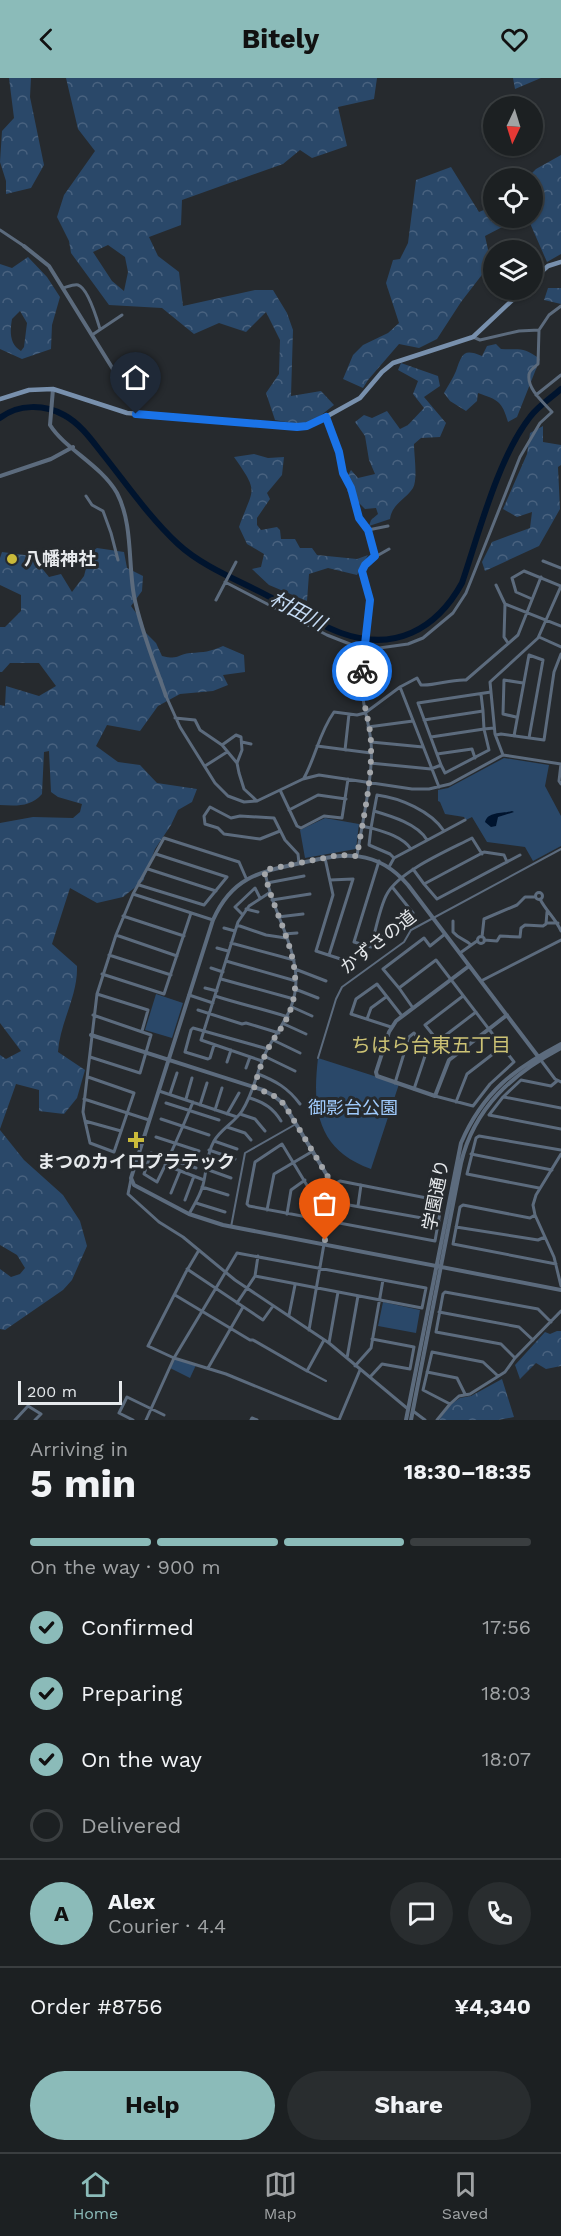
<!DOCTYPE html>
<meta charset="utf-8">
<style>
:root{--surface:#1c2022;--page:#292d2f;--text:#f1f3f6;--muted:#a0a3a5;--line:#3a3e40;--accent:#8bbbb9}
body{margin:0;font-family:"Work Sans","Noto Sans JP",sans-serif;background:var(--page);color:var(--text);height:100vh;display:flex;flex-direction:column;font-size:22px;white-space:nowrap}
*{box-sizing:border-box;margin:0}
p{font-size:20px;color:var(--muted)}
.icon{flex:none;width:33px;height:33px;fill:none;stroke:currentColor;stroke-width:2;stroke-linecap:round;stroke-linejoin:round}
.map{position:relative;height:1342px;overflow:hidden}
.panel{display:flex;flex-direction:column;background:var(--surface);flex:1}
.panel>*{flex:none}
.needle{width:39px;rotate:184deg}
.tools{position:absolute;left:483px;top:18px;display:grid;gap:12px}
.tools a{display:grid;place-items:center;width:60px;height:60px;border-radius:50%;background:var(--surface);box-shadow:0 2px 4px #0004,0 0 0 2px var(--line);font-size:30px}
.scale{position:absolute;left:18px;bottom:15px;width:104px;box-sizing:border-box;padding-left:6px;border:3px solid #e6e9ec;border-top:0;font-size:16px;line-height:21px;white-space:nowrap;color:#e6e9ec;-webkit-text-stroke:4px #262a2e;paint-order:stroke}
.pin{position:absolute;display:grid;place-items:center;width:51px;height:51px;color:#fff;margin:-62px -26px;border-radius:50% 50% 50% 0;rotate:-45deg;box-shadow:0 0 6px #0007}
.pin .icon{rotate:45deg}
.courier{position:absolute;display:grid;place-items:center;width:60px;height:60px;margin:-30px;border:4px solid #1a73e8;border-radius:50%;background:#fff;color:#222;box-shadow:0 2px 8px #0007}
.head em{font-style:normal;font-weight:700}
.head div{display:flex;flex-direction:column-reverse}
.head{display:flex;align-items:center;justify-content:space-between;height:102px;padding:0 30px}
h1{font-size:39px;font-weight:700;line-height:45px}
.bar{display:grid;grid-template-columns:repeat(4,1fr);gap:9px 6px;align-content:center;height:72px;padding:0 30px}
.bar i{height:8px;border-radius:4px;background:var(--line)}
.bar .on{background:var(--accent)}
.bar p{grid-column:span 4}
.line{display:flex;align-items:center;gap:15px;padding:0 30px;border-top:2px solid var(--line)}
.line div{flex:1}
.round{display:grid;place-items:center;flex:none;width:63px;height:63px;border-radius:32px;background:var(--page)}
ol{padding:0 30px;list-style:none}
li{display:flex;align-items:center;gap:18px;height:66px}
li p{margin-inline-start:auto}
li .icon{padding:6px;border-radius:50%;background:var(--accent);color:#111;stroke-width:4}
li:last-child{color:var(--muted)}
li i{width:33px;height:33px;border:3px solid var(--line);border-radius:50%}
.action{display:flex;gap:12px;margin-top:auto;padding:12px 30px}
.action a{flex:1;height:69px;border-radius:36px;background:var(--accent);color:#111;font-size:24px;font-weight:700;line-height:69px;text-align:center}
.action a+a{background:var(--page);color:var(--text)}
header{display:flex;justify-content:space-between;align-items:center;height:78px;padding:0 30px;background:var(--accent);color:#111;font-size:27px;font-weight:700}
.menu{display:flex;justify-content:space-around;align-items:center;height:84px;border-top:2px solid var(--line);background:var(--surface);font-size:16px;color:var(--muted)}
.menu a{display:grid;justify-items:center;gap:3px}
.menu .on{color:var(--accent)}
.map>svg:first-child{display:block}
.forest{fill:url(#forest-crowns);fill-rule:evenodd}
.park{fill:#2a4869}
.water{fill:#00142e}
.lines{fill:none;stroke-linecap:round;stroke-linejoin:round}
.river{stroke:#00142e;stroke-width:6}
.pedestrian{stroke:#5c6b7d;stroke-width:2}
.minor{stroke:#5c6b7d;stroke-width:3}
.tertiary{stroke:#5c6b7d;stroke-width:4}
.secondary{stroke:#7890ad;stroke-width:4.5}
.done{stroke:#a3a6aa;stroke-width:6;stroke-dasharray:0 10.8}
.route{stroke:#1a73e8;stroke-width:8}
.poi-dot{fill:#caba3a;stroke:#262a2e;stroke-width:2}
.labels{text-anchor:middle;stroke-width:6;stroke-linejoin:round;paint-order:stroke}
.poi-label{font-size:18px;font-weight:bold;fill:#e6e9ec;stroke:#262a2e;text-anchor:start}
.street-label{font-size:18px;fill:#e6e9ec;stroke:#262a2e}
.park-label{font-size:18px;fill:#a0cbfd;stroke:#262a2e}
.water-label{font-size:20px;font-style:italic;fill:#c6dcf5;stroke:#262a2e}
.neighbourhood-label{font-size:20px;fill:#cdc375;stroke:#262a2e}
</style>
<header><svg class="icon" aria-label="back" viewBox="0 0 24 24"><path d="M15 5l-7 7 7 7"/></svg>Bitely<svg class="icon" aria-label="heart" viewBox="0 0 24 24"><path d="M12 20l-8-8c-3-5 5-10 8-4 3-6 11-1 8 4z"/></svg></header>
<div class="map">
<svg width="561" height="1342" viewBox="0 0 561 1342">
<defs>
<pattern id="forest-crowns" width="20" height="18" patternUnits="userSpaceOnUse" patternTransform="scale(1.5)"><rect width="20" height="18" fill="#2a4869"/><path d="M2 6a3 3 0 1 1 6 0M12 15a3 3 0 1 1 6 0" fill="none" stroke="#49627f"/></pattern>
</defs>
<rect width="100%" height="100%" fill="#262a2e"/>
<path class="forest" d="M9,0H31L30,19L44,87L31,110L6,116V103L0,84L2,53L14,40Z
M66,0H377L374,21L338,29L347,68L312,80L300,72L283,86L182,122L181,147L149,159L158,178L179,194L183,228L255,212H273L287,235L293,252L291,318L321,313L334,327L307,348L275,342L266,315L279,296L280,262L266,234L246,254L219,245L194,256L162,230L109,227L71,175L69,163L57,139L64,117L95,73L78,51ZM108,167L125,179L128,194L124,213L112,203L93,174Z
M513,0H541L515,11Z
M561,77V176L547,184L529,143L508,146L485,158L491,185L461,224L437,261L419,270L399,266L368,302L363,310L343,301L353,277L363,267L388,255L399,245L386,205L393,182L400,181L408,165L416,102L451,89L479,134L493,128L494,140H532V100H527L536,91Z
M28,179L47,199L60,219L52,247L51,271L22,281L0,271V186L12,190ZM20,233L27,245L24,269L21,273C9,266 10,253 12,241Z
M548,210H561V226L544,222Z
M496,266L501,271C521,272 522,268 540,281L517,339L508,344C502,323 498,322 478,315L477,323L466,333L450,323L444,315C448,308 453,300 456,293C462,276 463,270 482,278L487,268Z
M401,285L438,298L440,308L424,319L446,345L440,359L421,360L414,366C414,377 418,401 413,410C405,422 392,426 390,441L369,448L371,442L378,436L376,430L365,431L347,413L348,397L351,392L358,400L375,396L369,382L365,358L355,344L364,337L372,340L387,333L400,351L408,347L424,330L413,316L418,303L398,292Z
M543,348V364L561,367V387L558,389L560,431L539,468L485,493L482,484L492,464L530,450L532,434L517,439L503,431L527,376L530,355Z
M254,376L268,380L284,379L282,397L267,415L270,421L257,440V447L261,452L277,449L280,452L281,461H295L300,470H312L317,477L357,481L368,477L357,497L328,490L309,496L307,523L269,507L252,491L261,489L264,476L247,466L239,449C253,409 260,416 234,379Z
M97,470L124,474L127,490L143,498L142,513L131,528L142,543L145,554L156,565L162,578C179,582 176,577 190,575C205,574 209,574 223,568L244,577L245,594L223,597L228,607L213,613L180,616L158,628L140,653L107,647L96,668L118,684L140,687L157,705L197,711L192,724L178,732L171,747L155,771L143,803L123,819L97,825L70,810L52,866L77,888C78,918 60,944 58,974L85,992L77,1020L64,1036L39,1033V1012L16,1006L0,1051V977L6,981L21,973L0,945V745L33,739L73,740L80,734L82,726L58,719L51,714L49,673L44,674L42,716C31,729 16,728 0,727V627L5,628L6,608L39,618L56,608L39,585H10L2,594H0V549H5L21,533V517L0,507V480L2,474L32,478L49,499L61,496L72,514L84,498L90,475Z
M0,1052L24,1082L63,1117L80,1143L87,1168L72,1202L63,1212L5,1252L0,1251V1191L11,1199L20,1196L25,1190L17,1177L0,1167Z
M557,1253H561V1288L546,1291L536,1285L520,1301L515,1287L545,1254L550,1256Z
M502,1301L514,1339L498,1342H439L450,1327L460,1320L471,1318Z"/>
<path class="park" d="M504,680L549,687L545,708L561,738V768L533,783L525,769L487,764L472,739L466,742L464,739L445,736L440,724L438,723V712L448,710Z
M325,740L359,746L356,771L305,780L300,752Z
M156,916L183,925L172,960L145,952Z
M318,980L399,1006L371,1091C317,1072 312,1031 318,980Z
M383,1224L420,1232L416,1255L378,1248Z
M175,1281L196,1287L190,1300L170,1290Z"/>
<path class="water" d="M512,733L514,734L498,739L496,748L491,749L485,744C488,733 503,736 512,733Z"/>
<g class="lines">
<path class="river" d="M0,340C18,326 44,326 64,337C81,346 93,364 105,379C128,408 150,440 178,466C203,489 238,502 268,518C292,530 316,546 341,555C394,574 436,552 462,505C479,455 498,380 530,339C538,328 551,320 561,311"/>
<path class="pedestrian" d="M318,980L336,921L342,909L404,864L411,852L561,771
M231,1149L245,1075L296,1046
M307,1293L326,1303"/>
<path class="minor" d="M0,152L24,168
M63,210C67,209 74,206 78,207C88,210 97,241 100,251
M92,257L122,237
M473,259L480,262L519,253L539,252L549,237L561,228
M536,317L561,297
M326,339L336,365L343,395L351,410L359,440L368,452L375,479
M86,418L92,427L103,433L111,455L118,482
M368,452L388,448
M543,483L561,490
M225,504L327,557L365,572L408,566L423,560L453,535L466,515L520,379L540,345L552,334C544,325 527,311 529,297C529,292 535,289 538,286L539,252
M496,507L505,526L504,559L508,565
M532,521L516,514L512,500L524,493L561,508
M216,522L236,484
M505,526L561,548
M539,559L561,569
M400,609L439,709
M166,618L180,649L215,705L228,718L244,724L257,723L303,701L319,697L412,711H429L450,706L503,677L561,686
M516,639L503,636L504,602L523,605
M175,640L195,642L200,652L222,667L237,685
M424,642L483,633L481,616
M368,649L413,643
M496,657L501,656L544,662L554,594L561,576
M514,658L529,577L543,582L529,660
M431,659L484,651L483,633
M242,664L251,666
M371,664L423,669
M222,667L236,657L241,659L242,672L237,685L239,695L244,711L257,723
M317,668L371,675
M345,672L349,636
M437,676L472,671L475,680
M503,677L495,656L490,604L538,560L561,508
M370,685L431,691L441,687L418,625L491,614
M561,686L559,703L561,706
M441,687L445,695L489,672L484,651L494,650
M205,688L227,674
M304,700C316,678 319,655 334,634L357,637L365,635L400,609L417,600L421,607C436,608 450,601 466,602L518,557L541,499
M280,712L297,748L301,750L324,738L342,740L348,701
M289,732L318,717L346,721
M374,733L371,750C385,754 403,759 411,771
M361,748L371,750L369,767L390,776L394,780L389,789
M280,753L260,761L224,756L218,750L205,746L204,738L210,729L231,740L240,738L274,740L285,762L298,776L299,785
M427,762C418,746 391,738 374,733L377,717C400,720 431,733 444,753
M357,778C362,745 374,695 371,664C369,643 361,623 361,601C361,564 376,529 362,493L368,483L389,471
M325,780L333,817L316,873L353,885
M394,780L465,742
M379,783L354,864L371,869C375,855 380,828 387,816C399,793 449,772 472,760L482,776
M148,791L216,813
M413,791L424,806L484,774L504,777L507,784
M267,805L304,798
M424,806L437,821L520,777
M139,807L204,827L227,799L156,776
M535.5 818a3.5 3.5 0 1 1 7 0a3.5 3.5 0 1 1-7 0Z
M133,816L164,760L239,784L246,800
M540,821C546,833 556,841 561,853
M272,822L310,816
M246,831L258,834
M242,836L235,829L255,810L260,820
M123,838L184,858
M278,839L303,836
M453,843V854C460,862 465,861 471,867
M546,845H558
M237,847L266,857L286,860
M224,850L235,853
M284,856L297,855
M375,856L383,858L413,835L393,810
M116,857L177,878
M477.5 862a3.5 3.5 0 1 1 7 0a3.5 3.5 0 1 1-7 0Z
M482,859L484,841L517,827L525,819H535
M484,862L497,863L500,858L520,859L521,850L525,847L543,848L546,846L547,834
M231,865L294,882
M217,870L228,873
M460,875L477,863
M109,877L171,897
M329,877L353,801L330,802
M226,883L296,903
M211,890L223,894
M295,891L326,903
M102,896L164,916L191,835
M221,901L294,921
M481,903L561,862
M205,910L217,913
M399,910L383,891L424,860L430,868L445,856
M295,911L318,920
M97,916L148,932L142,953
M189,917L213,925
M215,918C240,926 263,931 288,939
M463,918L425,947L438,963L476,934
M292,929L312,938
M413,930L399,910L436,882L514,984L490,1006L473,1028L435,1018
M198,932L242,946L246,945L279,955
M367,941L371,930L386,919
M284,946L306,956
M391,949L351,936L356,921L377,906L402,938
M273,962L300,975
M214,967L210,980L208,981L185,974L191,952L193,950L268,971
M264,978L295,993
M90,979L140,995L151,957L93,937
M540,981L555,1001L561,1004
M262,983L201,962L238,844L249,828L269,815
M227,984L231,972
M246,990L250,979
M258,996C276,1003 288,1010 300,1026
M88,999L134,1015L114,1074L90,1065L83,1034L97,916L116,857L133,816L213,842
M557,1003L551,1008L521,1002L503,1019L489,1037L561,1051
M395,1005L409,959L414,955L427,972L414,1011
M159,1013L237,1039
M170,1016L177,995
M504,1019L561,1030
M250,1020C265,1025 273,1030 281,1043
M84,1021L149,1042
M186,1021L192,1000
M193,1024C182,1051 170,1078 157,1104L144,1096L151,1075L196,1090
M456,1024L467,996L502,969
M166,1025L219,1042
M200,1027L207,1005
M215,1032L222,1010
M227,1036L239,1015
M240,1036L255,1041L265,1053
M161,1041L209,1057
M85,1043L121,1053
M227,1049L245,1055L251,1062
M156,1059L199,1073
M214,1063L237,1071
M209,1072L235,1081
M471,1076L552,1092
M561,1076L536,1117L533,1127L535,1137L554,1179L561,1208
M165,1087L204,1102
M206,1091L231,1100
M131,1101L128,1116L159,1144L183,1159L235,1202L329,1265L408,1331
M202,1109L228,1117
M539,1110L467,1096L476,1060L479,1058L561,1072
M171,1115L180,1093
M185,1122L194,1098
M332,1124L439,1143
M196,1125L225,1134
M358,1128L361,1107
M267,1132L274,1096L313,1073
M189,1136C194,1127 200,1118 203,1107C207,1092 206,1077 214,1063C221,1051 234,1045 242,1033C253,1016 256,997 264,978C277,950 297,934 296,899C294,863 271,830 265,794
M287,1136L291,1112L305,1102
M535,1137L530,1140L463,1127L460,1129L453,1166L556,1186
M307,1140L311,1114L282,1066L255,1084L247,1126L249,1128L435,1163L442,1123L340,1103L331,1108
M456,1149L538,1162L545,1159
M199,1172L186,1194L148,1268L174,1280L226,1296L338,1342
M187,1191L263,1242L273,1228
M175,1217L250,1262H253L307,1293L324,1262
M237,1225L255,1198L258,1178
M439,1234L519,1249L533,1262
M289,1237L295,1207
M309,1252L324,1166
M329,1265L338,1214
M347,1280L358,1218
M515,1280L501,1266L436,1254L443,1216L445,1214L538,1231L551,1244
M355,1288L371,1270L383,1202
M208,1290L243,1229
M427,1294L457,1300L465,1316
M370,1299L382,1286L410,1291L414,1269L372,1261
M450,1326L423,1312L432,1274L483,1284L498,1298
M413,1333L425,1342
M15,1342L28,1328L41,1336L35,1342
M133,1342L119,1335L127,1319L164,1337
M146,1342L174,1280L237,1175L426,1210L422,1230L255,1198
M251,1342L252,1340L257,1342
M339,1342L360,1292
M437,1342L450,1326L459,1318L470,1316L505,1294L515,1280L561,1233"/>
<path class="tertiary" d="M24,168L49,188L134,325L136,336
M53,311L50,347C65,371 101,387 117,415C133,446 128,485 134,518C141,553 155,586 166,618
M0,398L51,381L73,369
M469,888L396,943L389,954L376,994L377,998L435,1018L449,982L507,937
M91,957L263,1012L274,1018L284,1026L328,1099L331,1108L332,1124L324,1166
M540,981L408,807C376,770 344,775 301,785C259,794 232,799 213,842L131,1100L134,1107L189,1136L223,1147L561,1212
M406,1342L461,1065C483,1014 514,991 561,966
M411,1342L461,1085C474,1030 512,996 561,970"/>
<path class="secondary" d="M532,202L548,188L561,184
M0,321L29,312L53,311L127,335L300,349L315,345L360,320L382,294L393,285L473,259L523,212"/>
</g>
<g class="lines">
<path class="done" d="M325,1162C329,1140 336,1120 328,1099L284,1026L274,1018L254,1009C259,993 264,976 273,962C280,952 287,943 291,930C307,883 273,838 264,792L339,777L357,778C363,741 372,704 371,667C371,642 359,619 362,593"/>
<path class="route" d="M136,336L297,349L307,348L326,339L339,374L343,395L351,410L359,440L368,452L375,478L365,487L362,493L370,522L362,593"/>
</g>
<g class="poi-dot">
<circle cx="12" cy="481" r="6"/>
<path d="M133 1053h6v6h6v6h-6v6h-6v-6h-6v-6h6z"/>
</g>
<g class="labels">
<g class="poi-label">
<text x="24" y="487">八幡神社</text>
<text x="136" y="1090" text-anchor="middle">まつのカイロプラテック</text>
</g>
<g class="street-label">
<text transform="translate(378 864) rotate(-38)" y="6">かずさの道</text>
<text transform="translate(436 1117) rotate(-79)" y="6">学園通り</text>
</g>
<g class="park-label">
<text x="353" y="1036">御影台公園</text>
</g>
<g class="water-label">
<text transform="translate(298 533) rotate(28)" y="7">村田川</text>
</g>
<g class="neighbourhood-label">
<text x="431" y="974">ちはら台東五丁目</text>
</g>
</g>
</svg>
<div class="tools">
<a><svg class="needle" viewBox="-14 -14 28 28"><path d="M0-13l5 13h-10z" fill="#e53935"/><path d="M0 13l5-13h-10z" fill="#a0a3a5"/></svg></a>
<a><svg class="icon" aria-label="locate" viewBox="0 0 24 24"><circle cx="12" cy="12" r="6"/><path d="M12 2v4M12 18v4M2 12h4M18 12h4"/></svg></a>
<a><svg class="icon" aria-label="layers" viewBox="0 0 24 24"><path d="M12 4l9 5-9 5-9-5zM3 14l9 5 9-5"/></svg></a>
</div>
<div class="scale">200 m</div>
<div class="pin" style="left:325px;top:1162px;background:#ea580c"><svg class="icon" aria-label="bag" viewBox="0 0 24 24"><path d="M5 8h14l-1 12H6zM9 8a3 3 0 0 1 6 0"/></svg></div>
<div class="pin" style="left:136px;top:336px;background:#1f2937"><svg class="icon" aria-label="home" viewBox="0 0 24 24"><path d="M3 11l9-7 9 7M6 9v11h12V9"/></svg></div>
<div class="courier" style="left:362px;top:593px"><svg class="icon" aria-label="bike" viewBox="0 0 24 24"><circle cx="6" cy="16" r="4"/><circle cx="18" cy="16" r="4"/><path d="M6 16l4-8h5l3 8M10 8l3 8H6M13 5h3"/></svg></div>
</div>
<section class="panel">
<div class="head"><div><h1>5 min</h1><p>Arriving in</p></div><em>18:30–18:35</em></div>
<div class="bar"><i class="on"></i><i class="on"></i><i class="on"></i><i></i><p>On the way · 900 m</p></div>
<ol>
<li><svg class="icon" aria-label="check" viewBox="0 0 24 24"><path d="M5 12l5 5 9-10"/></svg>Confirmed<p>17:56</p></li>
<li><svg class="icon" aria-label="check" viewBox="0 0 24 24"><path d="M5 12l5 5 9-10"/></svg>Preparing<p>18:03</p></li>
<li><svg class="icon" aria-label="check" viewBox="0 0 24 24"><path d="M5 12l5 5 9-10"/></svg>On the way<p>18:07</p></li>
<li><i></i>Delivered</li>
</ol>
<div class="line" style="height:108px"><b class="round" style="background:var(--accent);color:#111">A</b><div><b>Alex</b><p>Courier · 4.4</p></div><a class="round"><svg class="icon" aria-label="chat" viewBox="0 0 24 24"><path d="M4 5h16v11H9l-5 4z"/></svg></a><a class="round"><svg class="icon" aria-label="phone" viewBox="0 0 24 24"><path d="M5 4h4l2 5-3 2q2 4 5 5l2-3 5 2v4C11 20 4 13 5 4z"/></svg></a></div>
<div class="line" style="height:78px"><div>Order #8756</div><b>¥4,340</b></div>
<div class="action"><a>Help</a><a>Share</a></div>
</section>
<nav class="menu">
<a class="on"><svg class="icon" aria-label="home" viewBox="0 0 24 24"><path d="M3 11l9-7 9 7M6 9v11h12V9"/></svg>Home</a>
<a><svg class="icon" aria-label="map" viewBox="0 0 24 24"><path d="M3 6l6-2 6 2 6-2v14l-6 2-6-2-6 2zM9 4v14M15 6v14"/></svg>Map</a>
<a><svg class="icon" aria-label="saved" viewBox="0 0 24 24"><path d="M7 4h10v16l-5-4-5 4z"/></svg>Saved</a>
</nav>
